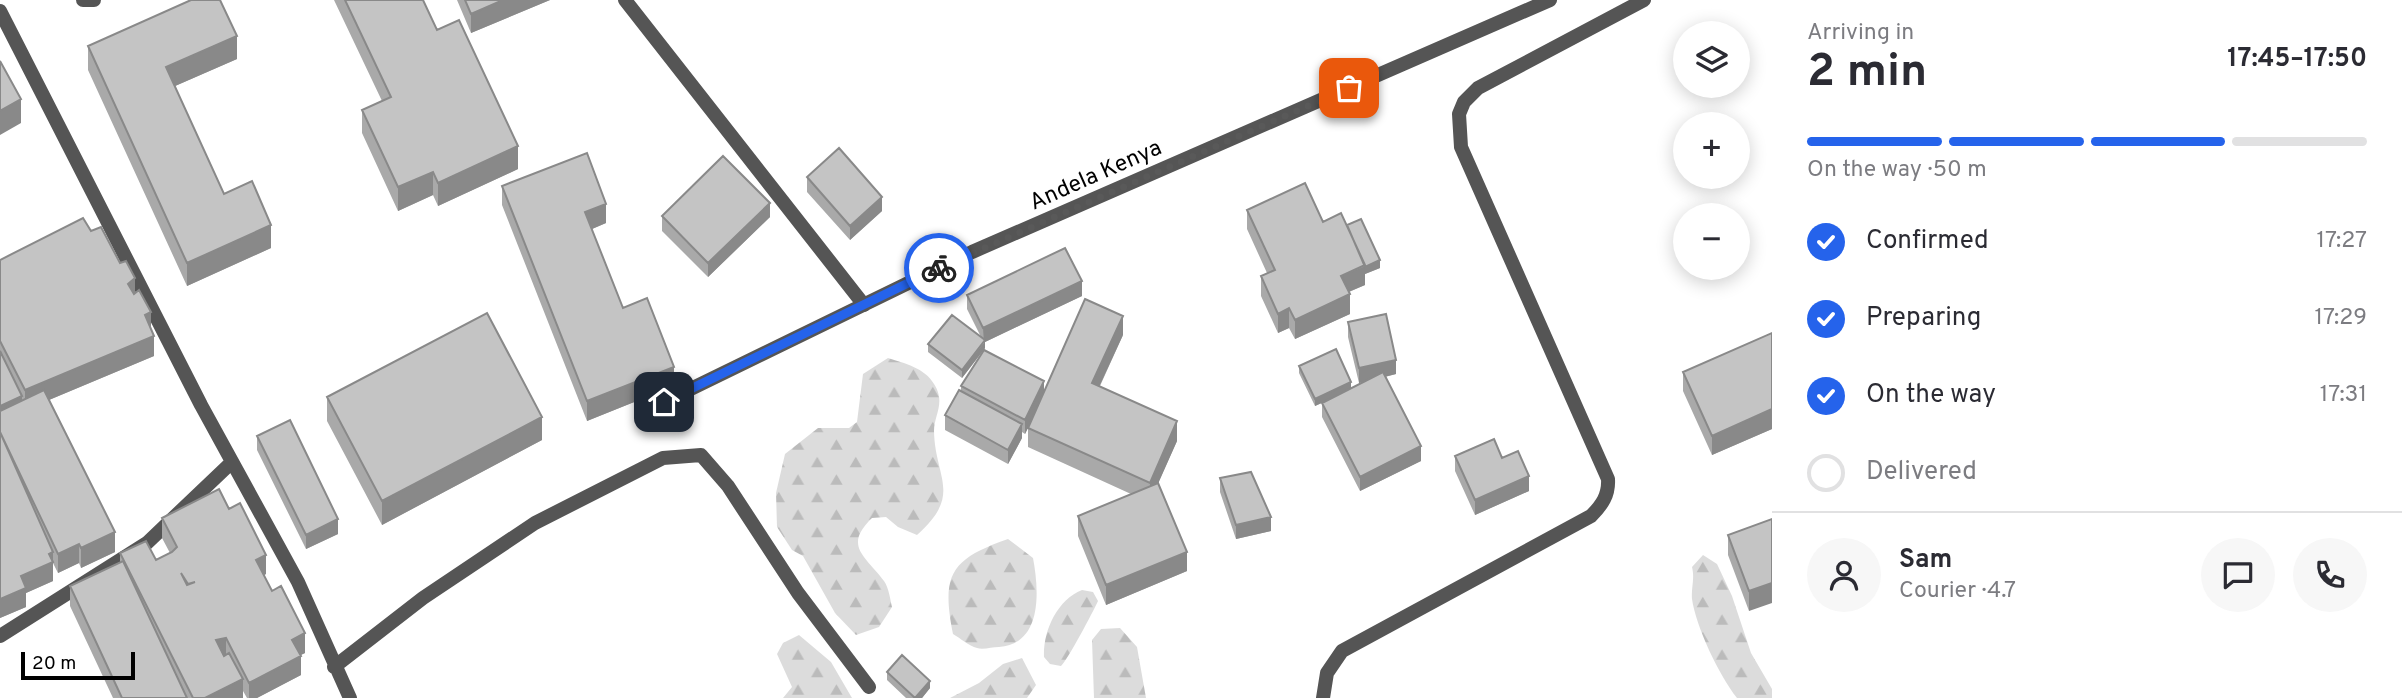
<!DOCTYPE html>
<meta charset="utf-8">
<style>
:root{--surface:#fff;--page:#f7f7f7;--text:#2b2b33;--muted:#7c7c81;--line:#e1e1e2;--accent:#2563eb}
body{margin:0;font-family:Overpass,sans-serif;background:var(--page);color:var(--text);height:100vh;display:flex;flex-direction:column;font-size:26px;white-space:nowrap}
*{box-sizing:border-box;margin:0}
p{font-size:23px;color:var(--muted)}
.icon{flex:none;width:38px;height:38px;fill:none;stroke:currentColor;stroke-width:2;stroke-linecap:round;stroke-linejoin:round}
.map{position:relative;flex:1;overflow:hidden}
.side{display:flex;flex-direction:column;background:var(--surface);width:630px}
.side>*{flex:none}
.fabs{position:absolute;left:1673px;top:21px;display:grid;gap:14px}
.fabs a{display:grid;place-items:center;width:77px;height:77px;border-radius:50%;background:var(--surface);box-shadow:0 4px 18px #0003;font-size:35px}
.scale{position:absolute;left:21px;bottom:18px;width:114px;box-sizing:border-box;padding-left:7px;border:4px solid #000;border-top:0;font-size:19px;line-height:24px;white-space:nowrap;color:#000;-webkit-text-stroke:5px #fff;paint-order:stroke}
.pin{position:absolute;display:grid;place-items:center;width:60px;height:60px;color:#fff;margin:-30px;border-radius:14px;box-shadow:0 4px 10px #0006}
.courier{position:absolute;display:grid;place-items:center;width:70px;height:70px;margin:-35px;border:5px solid #2563eb;border-radius:50%;background:#fff;color:#222;box-shadow:0 2px 9px #0007}
.head em{font-style:normal;font-weight:700}
.head div{display:flex;flex-direction:column-reverse}
.head{display:flex;align-items:center;justify-content:space-between;height:119px;padding:0 35px}
h1{font-size:46px;font-weight:700;line-height:52px}
.bar{display:grid;grid-template-columns:repeat(4,1fr);gap:10px 7px;align-content:center;height:84px;padding:0 35px}
.bar i{height:9px;border-radius:5px;background:var(--line)}
.bar .active{background:var(--accent)}
.bar p{grid-column:span 4}
.line{display:flex;align-items:center;gap:18px;padding:0 35px;border-top:2px solid var(--line)}
.line div{flex:1}
.round{display:grid;place-items:center;flex:none;width:74px;height:74px;border-radius:37px;background:var(--page)}
ol{padding:0 35px;list-style:none}
li{display:flex;align-items:center;gap:21px;height:77px}
li p{margin-inline-start:auto}
li .icon{padding:7px;border-radius:50%;background:var(--accent);color:#fff;stroke-width:4}
li:last-child{color:var(--muted)}
li i{width:38px;height:38px;border:4px solid var(--line);border-radius:50%}
main{display:flex;flex:1;min-height:0}
.map>svg:first-child{display:block}
.forest{fill:url(#forest-firs)}
.lines{fill:none;stroke-linecap:round;stroke-linejoin:round}
.service{stroke:#555;stroke-width:14}
.minor{stroke:#555;stroke-width:14}
.wall{fill:#a9a9a9}
.shaded-wall{fill:#898989}
.building{fill:#c4c4c4;stroke:#898989;stroke-width:2;fill-rule:evenodd}
.done{stroke:#595959;stroke-width:7;stroke-dasharray:0 12.6}
.route{stroke:#2563eb;stroke-width:9}
.labels{text-anchor:middle;stroke-width:5;stroke-linejoin:round;paint-order:stroke}
.street-label{font-size:23px;fill:#000;stroke:#fff}
</style>
<main>
<div class="map">
<svg width="1772" height="698" viewBox="0 0 1772 698">
<defs>
<pattern id="forest-firs" width="22" height="20" patternUnits="userSpaceOnUse" patternTransform="scale(1.75)"><rect width="22" height="20" fill="#dcdcdc"/><path d="M5 1l3.5 6h-7zM16 11l3.5 6h-7z" fill="#bbb"/></pattern>
</defs>
<rect width="100%" height="100%" fill="#fff"/>
<path class="forest" d="M888,358C904,363 925,368 934,384C946,403 934,415 934,431C935,479 963,494 917,535L898,527L886,517L872,518C843,546 865,556 884,581C889,588 890,599 892,607L879,627L856,635L835,613L803,556L792,550L777,527L776,493L785,454L818,428H849L857,422L863,374Z
M1008,539L1033,558C1039,590 1043,644 999,647C992,647 983,650 977,648C969,646 960,638 953,634C941,574 951,559 1008,539Z
M1703,555L1717,564L1732,596L1751,653L1772,689V698H1737C1719,675 1696,627 1692,599C1691,588 1695,579 1692,567Z
M1082,590L1093,592L1098,601C1093,612 1067,661 1061,666L1050,664L1044,657C1043,631 1057,600 1082,590Z
M1120,628L1137,647L1146,698H1094L1092,640L1101,629Z
M799,635L831,662L852,698H783L792,687L777,654L783,643Z
M1022,658L1036,685L1027,698H950L979,683L1003,664Z"/>
<g class="lines">
<path class="service" d="M83,0H94
M625,0L864,305"/>
<path class="minor" d="M0,11L201,405L298,582L350,698
M664,402L972,252L1550,0
M0,636L147,543L232,462
M334,667L423,598L535,523L663,458L701,455L728,486L798,593L869,687
M1323,698L1327,673L1342,651L1591,516C1602,505 1609,495 1608,479L1461,147L1459,114L1464,102L1478,88L1644,0"/>
</g>
<path class="wall" d="M334,0H423L437,30L518,169L438,206L433,195L398,211L362,133V110L382,101Z
M457,0H550L471,33Z
M88,46L237,59L175,86L224,194L271,248L187,286L88,70Z
M807,177L882,211L850,240L807,192Z
M502,186L606,223L592,229L623,308L674,386L587,421L502,205Z
M1247,210L1323,222L1380,268L1365,274V285L1349,292L1350,314L1295,339L1289,328L1278,333L1261,296V276L1267,273L1247,229Z
M662,216L770,217L708,277L662,231Z
M91,231L135,293L151,328L154,356L49,400L115,552L81,568L79,563L58,573L53,563V581L26,593V607L0,618V260Z
M967,295L1082,296L985,342V348L984,350L1044,391L1123,335L1100,386L1177,441L1158,483L1187,571L1106,605L1078,536V516L1131,494L1028,447V428L1025,434L1022,432V438L1008,464L945,430V415L961,391V386L983,351L962,378L928,352V344L981,337L967,309Z
M1348,322L1396,374L1385,377L1421,461L1360,491L1322,417V403L1315,406L1299,373V366L1351,388L1364,382L1359,383L1348,337Z
M1772,333V429L1712,455L1683,391V372Z
M327,397L542,440L382,525L327,421Z
M257,436L338,534L306,549L257,450Z
M1455,456L1502,458L1529,491L1475,515L1455,471Z
M1220,478L1271,531L1236,539L1220,492Z
M162,518L266,574L264,575L305,653L301,655V675L257,698H247L243,691V698H113L70,606V586L120,562V553L156,560L170,553L162,538Z
M1772,519L1749,611L1728,555V535Z
M887,672L930,688L922,698H906L887,680Z"/>
<path class="shaded-wall" d="M503,0H550L471,33V14Z
M237,36V59L166,90V67Z
M21,99V123L0,135V111Z
M518,146V169L438,206V183Z
M433,172V195L398,211V187Z
M882,197V211L850,240V226Z
M770,203V217L708,277V263Z
M606,204V223L585,232V212Z
M271,225V248L187,286V263Z
M1380,260V268L1365,274V285L1341,295V276Z
M135,278V298L128,284Z
M1082,281V296L985,342V348L962,378V370L984,343L983,328Z
M1350,294V314L1295,339V320Z
M1289,308V328L1278,333V314Z
M151,312V332L145,315Z
M1123,316V335L1092,402V383Z
M154,336V356L25,410V390Z
M1396,360V374L1359,383V368Z
M674,367V386L587,421V401Z
M1044,381V395L1025,434V420Z
M1351,382V389L1315,406V399Z
M22,396V416L0,426V406Z
M1772,409V429L1712,455V436Z
M542,417V440L382,525V501Z
M1177,421V441L1150,502V483Z
M1022,424V438L1008,464V450Z
M1421,446V461L1360,491V477Z
M1529,476V491L1475,515V500Z
M1271,517V531L1236,539V525Z
M338,519V534L306,549V535Z
M115,532V552L81,568V548Z
M79,544V563L58,573V554Z
M53,552V581L26,593V607L0,618V599L21,576L49,554Z
M1187,552V571L1106,605V585Z
M266,555V574L256,579V560Z
M1772,583V603L1749,611V591Z
M305,633V653L292,659V640Z
M226,638V658L216,660V640Z
M301,656V675L257,698H249V683Z
M243,679V698H205Z
M930,681V688L922,698H915Z"/>
<path class="building" d="M191,0H220L237,36L166,67L224,194L252,181L271,225L187,263L88,46Z
M345,0H423L437,30L459,20L518,146L438,183L433,172L398,187L362,110L391,97Z
M465,0H503L471,14Z
M0,61L21,99L0,111Z
M839,148L882,197L850,226L807,177Z
M587,153L606,204L585,212L623,308L647,298L674,367L587,401L502,186Z
M723,156L770,203L708,263L662,216Z
M1305,183L1323,222L1341,213L1365,265L1341,276L1350,294L1295,320L1289,308L1278,314L1261,276L1275,270L1247,210Z
M83,218L91,231L101,227L120,263L126,261L135,278L128,284L134,294L139,290L151,312L145,315L154,336L25,390L0,341V260Z
M1361,219L1380,260L1365,267L1347,225Z
M1065,248L1082,281L983,328L967,295Z
M1085,299L1123,316L1092,383L1177,421L1150,483L1028,428Z
M487,313L542,417L382,501L327,397Z
M1386,314L1396,360L1359,368L1348,322Z
M952,315L985,340L962,370L928,344Z
M1772,333V409L1712,436L1683,372Z
M1336,349L1351,382L1315,399L1299,366Z
M984,350L1044,381L1025,420L961,386Z
M0,351L22,396L0,406Z
M1383,372L1421,446L1360,477L1322,403Z
M44,390L115,532L81,548L79,544L58,554L0,432V411Z
M959,390L1022,424L1008,450L945,415Z
M290,420L338,519L306,535L257,436Z
M0,432L53,552L49,554L53,562L21,576L26,588L0,599Z
M1494,439L1502,458L1518,451L1529,476L1475,500L1455,456Z
M1251,472L1271,517L1236,525L1220,478Z
M1158,483L1187,552L1106,585L1078,516Z
M219,489L229,509L240,503L266,555L256,560L272,591L281,586L305,633L292,640L301,656L249,683L226,638L216,640L224,656L229,653L243,679L205,698H193L120,553L146,541L156,560L172,552L177,547L162,518ZM181,573L188,584L195,582L187,585Z
M1772,519V583L1749,591L1728,535Z
M123,561L187,698H122L70,586Z
M902,655L930,681L915,698L887,672Z"/>
<g class="lines">
<path class="done" d="M939,268L1349,88"/>
<path class="route" d="M664,402L939,268"/>
</g>
<g class="labels">
<g class="street-label">
<text transform="translate(1095 174) rotate(-24)" y="8">Andela Kenya</text>
</g>
</g>
</svg>
<div class="fabs">
<a><svg class="icon" aria-label="layers" viewBox="0 0 24 24"><path d="M12 4l9 5-9 5-9-5zM3 14l9 5 9-5"/></svg></a>
<a>+</a>
<a>−</a>
</div>
<div class="scale">20 m</div>
<div class="pin" style="left:1349px;top:88px;background:#ea580c"><svg class="icon" aria-label="bag" viewBox="0 0 24 24"><path d="M5 8h14l-1 12H6zM9 8a3 3 0 0 1 6 0"/></svg></div>
<div class="pin" style="left:664px;top:402px;background:#1f2937"><svg class="icon" aria-label="home" viewBox="0 0 24 24"><path d="M3 11l9-7 9 7M6 9v11h12V9"/></svg></div>
<div class="courier" style="left:939px;top:268px"><svg class="icon" aria-label="bike" viewBox="0 0 24 24"><circle cx="6" cy="16" r="4"/><circle cx="18" cy="16" r="4"/><path d="M6 16l4-8h5l3 8M10 8l3 8H6M13 5h3"/></svg></div>
</div>
<section class="side">
<div class="head"><div><h1>2 min</h1><p>Arriving in</p></div><em>17:45–17:50</em></div>
<div class="bar"><i class="active"></i><i class="active"></i><i class="active"></i><i></i><p>On the way · 50 m</p></div>
<ol>
<li><svg class="icon" aria-label="check" viewBox="0 0 24 24"><path d="M5 12l5 5 9-10"/></svg>Confirmed<p>17:27</p></li>
<li><svg class="icon" aria-label="check" viewBox="0 0 24 24"><path d="M5 12l5 5 9-10"/></svg>Preparing<p>17:29</p></li>
<li><svg class="icon" aria-label="check" viewBox="0 0 24 24"><path d="M5 12l5 5 9-10"/></svg>On the way<p>17:31</p></li>
<li><i></i>Delivered</li>
</ol>
<div class="line" style="height:126px"><a class="round"><svg class="icon" aria-label="person" viewBox="0 0 24 24"><circle cx="12" cy="8" r="4"/><path d="M4 21q1-7 8-7t8 7"/></svg></a><div><b>Sam</b><p>Courier · 4.7</p></div><a class="round"><svg class="icon" aria-label="chat" viewBox="0 0 24 24"><path d="M4 5h16v11H9l-5 4z"/></svg></a><a class="round"><svg class="icon" aria-label="phone" viewBox="0 0 24 24"><path d="M5 4h4l2 5-3 2q2 4 5 5l2-3 5 2v4C11 20 4 13 5 4z"/></svg></a></div>
</section>
</main>
